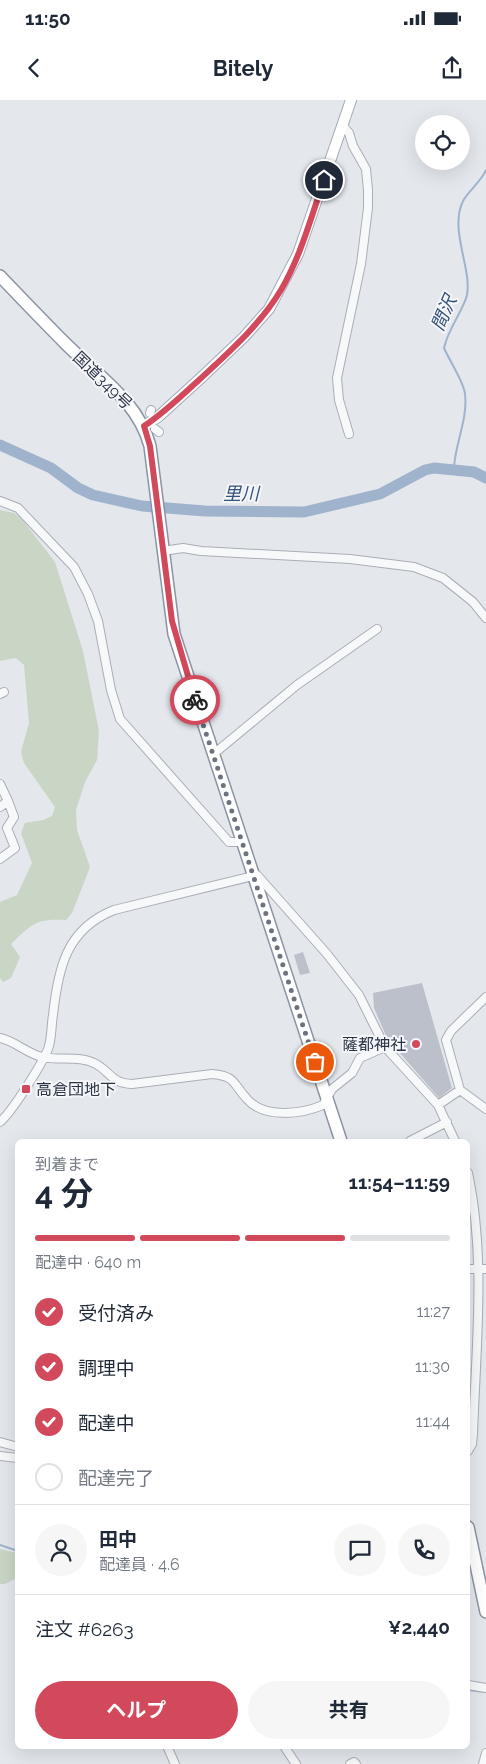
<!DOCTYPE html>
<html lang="ja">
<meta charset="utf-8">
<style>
:root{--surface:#fff;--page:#f6f6f7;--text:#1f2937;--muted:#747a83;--line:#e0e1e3;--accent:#d1495b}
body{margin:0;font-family:Raleway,"Noto Sans JP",sans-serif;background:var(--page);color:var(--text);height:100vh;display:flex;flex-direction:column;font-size:19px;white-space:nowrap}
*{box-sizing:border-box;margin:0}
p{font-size:16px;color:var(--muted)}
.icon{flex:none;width:28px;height:28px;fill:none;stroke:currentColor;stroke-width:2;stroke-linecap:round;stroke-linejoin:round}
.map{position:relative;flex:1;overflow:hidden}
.drawer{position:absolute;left:15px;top:1039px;width:455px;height:610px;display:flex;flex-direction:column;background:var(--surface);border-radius:8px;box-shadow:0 5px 20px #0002}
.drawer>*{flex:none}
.fabs{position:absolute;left:415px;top:15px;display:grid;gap:10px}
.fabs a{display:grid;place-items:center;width:55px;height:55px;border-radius:50%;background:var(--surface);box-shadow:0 5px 20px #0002;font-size:25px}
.pin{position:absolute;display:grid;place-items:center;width:42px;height:42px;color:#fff;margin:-21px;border:2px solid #fff;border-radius:50%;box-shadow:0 1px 5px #0007}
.courier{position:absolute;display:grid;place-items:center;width:50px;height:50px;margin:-25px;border:4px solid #d1495b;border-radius:50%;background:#fff;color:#222;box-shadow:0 1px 6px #0007}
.head em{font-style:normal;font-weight:700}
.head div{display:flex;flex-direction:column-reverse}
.head{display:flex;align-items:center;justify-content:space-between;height:85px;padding:0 20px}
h1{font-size:32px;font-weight:700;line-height:38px}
.bar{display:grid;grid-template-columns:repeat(4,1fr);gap:8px 5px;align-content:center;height:60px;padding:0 20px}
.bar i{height:6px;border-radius:4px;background:var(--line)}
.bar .current{background:var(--accent)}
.bar p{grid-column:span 4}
.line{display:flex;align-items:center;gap:12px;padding:0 20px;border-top:1px solid var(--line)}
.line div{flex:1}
.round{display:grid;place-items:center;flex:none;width:52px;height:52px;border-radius:26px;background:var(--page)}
ol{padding:0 20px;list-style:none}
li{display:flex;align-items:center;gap:15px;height:55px}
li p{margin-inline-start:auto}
li .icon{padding:5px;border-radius:50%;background:var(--accent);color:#fff;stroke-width:4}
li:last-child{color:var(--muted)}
li i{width:28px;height:28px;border:2px solid var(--line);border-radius:50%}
.primary-button{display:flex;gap:10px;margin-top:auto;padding:10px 20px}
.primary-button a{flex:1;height:58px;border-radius:30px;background:var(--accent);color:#fff;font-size:20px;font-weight:700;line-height:58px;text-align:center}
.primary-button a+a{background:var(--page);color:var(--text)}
.status{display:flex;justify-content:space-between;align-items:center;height:35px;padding:0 25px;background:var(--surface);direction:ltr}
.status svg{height:14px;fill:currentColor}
header{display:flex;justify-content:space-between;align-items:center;height:65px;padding:0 20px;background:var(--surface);font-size:22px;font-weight:700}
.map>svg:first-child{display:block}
.green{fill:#c9d6c5}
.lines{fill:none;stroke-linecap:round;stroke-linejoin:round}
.stream{stroke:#9fb4cc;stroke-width:2}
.river{stroke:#9fb4cc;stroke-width:11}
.building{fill:#bbc0ca}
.minor-casing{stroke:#a9aeb7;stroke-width:10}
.major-casing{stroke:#a3abb8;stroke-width:12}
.highway-casing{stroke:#8b94a3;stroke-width:14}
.minor{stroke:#f7f8fa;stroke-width:8}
.major{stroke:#fff;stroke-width:10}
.highway{stroke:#fff;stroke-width:11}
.done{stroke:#6c737f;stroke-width:5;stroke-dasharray:0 9}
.route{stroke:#d1495b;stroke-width:6}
.poi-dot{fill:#d1495b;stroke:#f4f6f9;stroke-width:2}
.labels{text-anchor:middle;stroke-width:4;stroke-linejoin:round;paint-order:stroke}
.street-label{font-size:16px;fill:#2b3445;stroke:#f4f6f9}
.poi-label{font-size:16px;fill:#2b3445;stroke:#f4f6f9;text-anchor:end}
.water-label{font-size:18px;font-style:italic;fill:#34527a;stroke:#f4f6f9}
</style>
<div class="status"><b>11:50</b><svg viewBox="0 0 49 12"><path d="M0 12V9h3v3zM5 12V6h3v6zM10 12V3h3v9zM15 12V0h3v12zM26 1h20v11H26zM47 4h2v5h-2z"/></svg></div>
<header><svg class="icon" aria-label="back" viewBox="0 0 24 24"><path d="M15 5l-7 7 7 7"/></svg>Bitely<svg class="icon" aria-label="share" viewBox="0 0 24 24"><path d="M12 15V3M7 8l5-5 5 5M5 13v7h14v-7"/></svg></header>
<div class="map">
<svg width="486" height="1664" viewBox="0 0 486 1664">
<rect width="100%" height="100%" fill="#e4e7ec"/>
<path class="green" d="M0,410L14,413L21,418L55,462L83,551L99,631L97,660L85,682L76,710L77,730L90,767L72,813L66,820C37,818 31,824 11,844L20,857L11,878L3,882L0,878V802L17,795L32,763L21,733L25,723L43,720L52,716L55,707L24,663L21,652L29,623L24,565L16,558L0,561Z
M0,1449L17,1453V1478L5,1484H0Z"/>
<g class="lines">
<path class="stream" d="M454,368C455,343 468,320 465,294C464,282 449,260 444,248C448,229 463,211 467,195C472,168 449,130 463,101C469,90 481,82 486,70
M0,1445L18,1451
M468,1590L486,1592"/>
<path class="river" d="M0,345L51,368L78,388L93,395L142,406L205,411L304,412L380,394L425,370L434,368L474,372L486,378"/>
</g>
<path class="building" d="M303,852L310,873L300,875L294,855Z
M422,883L452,988L439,998L387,938L374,908L373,893Z"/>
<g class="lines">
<defs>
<path id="minor" d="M342,25L349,33L353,46L366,69L368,90V108L361,164L337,278L339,300L349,334
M150,313L151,310
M155,329L159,332
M0,401L18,408L74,467L88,494L98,521L111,590L120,619L229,742H242
M163,451L183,448L201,451L350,459L414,467L443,478L473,502L486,518
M0,594L4,592
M212,653L216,652L297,585L377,529
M0,684L8,701L0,707
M0,759L15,748L7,728L14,717L8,701
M0,938C15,941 26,953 42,957C59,961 80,955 96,964C112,973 111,983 132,984L212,974C236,976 233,984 247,999C264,1019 302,1014 323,1005L332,989L352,973L360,958L385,947
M460,990L486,1009
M438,1005L460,990L446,940L451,931L486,897
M0,1022C12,1012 42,964 48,949C52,939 51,926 53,915C58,869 66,829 114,810L257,775L327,854L359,895L385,947L438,1005L455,1041
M410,1041L447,1022
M468,1073C486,1158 476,1246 473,1334L472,1344L468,1351
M468,1169H486
M0,1342L18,1347
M0,1356L18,1358
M468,1585L486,1588
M167,1646L175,1664
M284,1646L296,1664
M350,1664L354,1662L356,1664
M483,1664L486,1653"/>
<path id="major" d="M144,326L158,317L203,276L244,237L269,209L298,154L351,0"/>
<path id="highway" d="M0,176C22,199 44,222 66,244C98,276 138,301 150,346L174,534L341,1041
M468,1427L486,1512"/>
</defs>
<use href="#minor" class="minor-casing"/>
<use href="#major" class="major-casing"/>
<use href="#highway" class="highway-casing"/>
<use href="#minor" class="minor"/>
<use href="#major" class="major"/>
<use href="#highway" class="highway"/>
</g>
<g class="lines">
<path class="done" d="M195,600L315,962"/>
<path class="route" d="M195,600L172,521L150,346L144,326C164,313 181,296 199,280C229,252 260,225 281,190C301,156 311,117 324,80"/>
</g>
<g class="poi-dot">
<circle cx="416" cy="944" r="5"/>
<rect x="21" y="984" width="10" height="10" rx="2.5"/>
</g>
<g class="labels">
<g class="street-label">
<text transform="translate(103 280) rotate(44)" y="6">国道349号</text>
</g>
<g class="poi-label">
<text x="406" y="950">薩都神社</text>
<text x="36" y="995" text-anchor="start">高倉団地下</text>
</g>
<g class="water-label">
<text transform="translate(444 213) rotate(-66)" y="6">間沢</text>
<text x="241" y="400">里川</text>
</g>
</g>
</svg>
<div class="fabs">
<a><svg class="icon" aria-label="locate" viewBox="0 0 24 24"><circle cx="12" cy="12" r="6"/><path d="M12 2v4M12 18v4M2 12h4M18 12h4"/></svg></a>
</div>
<div class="pin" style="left:315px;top:962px;background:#ea580c"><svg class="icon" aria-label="bag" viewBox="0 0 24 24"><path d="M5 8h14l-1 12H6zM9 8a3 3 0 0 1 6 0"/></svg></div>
<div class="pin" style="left:324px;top:80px;background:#1f2937"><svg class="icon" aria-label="home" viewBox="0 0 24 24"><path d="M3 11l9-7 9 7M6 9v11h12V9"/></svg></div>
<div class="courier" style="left:195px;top:600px"><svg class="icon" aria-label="bike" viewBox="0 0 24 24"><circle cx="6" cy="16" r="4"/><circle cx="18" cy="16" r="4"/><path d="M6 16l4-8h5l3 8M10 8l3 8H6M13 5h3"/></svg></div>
<section class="drawer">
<div class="head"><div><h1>4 分</h1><p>到着まで</p></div><em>11:54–11:59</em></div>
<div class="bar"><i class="current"></i><i class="current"></i><i class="current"></i><i></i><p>配達中 · 640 m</p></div>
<ol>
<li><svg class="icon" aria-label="check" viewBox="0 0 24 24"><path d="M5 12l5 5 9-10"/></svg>受付済み<p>11:27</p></li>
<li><svg class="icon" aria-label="check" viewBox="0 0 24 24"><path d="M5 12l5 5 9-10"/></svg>調理中<p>11:30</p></li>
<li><svg class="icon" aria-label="check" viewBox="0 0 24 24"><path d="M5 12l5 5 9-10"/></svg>配達中<p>11:44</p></li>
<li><i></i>配達完了</li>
</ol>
<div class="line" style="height:90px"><a class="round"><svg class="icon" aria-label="person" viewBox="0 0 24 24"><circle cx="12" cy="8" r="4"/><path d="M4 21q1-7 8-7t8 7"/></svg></a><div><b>田中</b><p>配達員 · 4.6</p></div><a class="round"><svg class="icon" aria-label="chat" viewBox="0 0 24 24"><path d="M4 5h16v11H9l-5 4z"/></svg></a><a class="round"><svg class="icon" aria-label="phone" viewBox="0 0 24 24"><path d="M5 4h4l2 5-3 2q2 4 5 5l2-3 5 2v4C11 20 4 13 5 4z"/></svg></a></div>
<div class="line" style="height:65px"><div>注文 #6263</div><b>¥2,440</b></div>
<div class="primary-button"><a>ヘルプ</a><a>共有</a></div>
</section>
</div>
